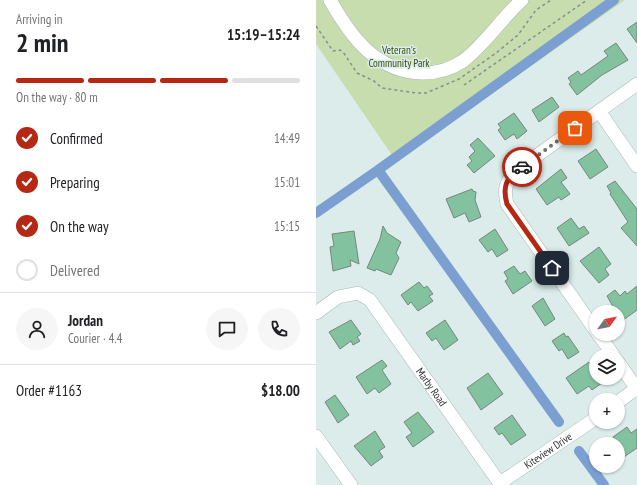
<!DOCTYPE html>
<meta charset="utf-8">
<style>
:root{--surface:#fff;--page:#f6f6f6;--text:#202124;--muted:#757577;--line:#e0e0e0;--accent:#b52813}
body{margin:0;font-family:"PT Sans Narrow",sans-serif;background:var(--page);color:var(--text);height:100vh;display:flex;flex-direction:column;font-size:15px;white-space:nowrap}
*{box-sizing:border-box;margin:0}
p{font-size:13px;color:var(--muted)}
.icon{flex:none;width:22px;height:22px;fill:none;stroke:currentColor;stroke-width:2;stroke-linecap:round;stroke-linejoin:round}
.map{position:relative;flex:1;overflow:hidden}
.side{display:flex;flex-direction:column;background:var(--surface);width:316px}
.side>*{flex:none}
.needle{width:26px;rotate:57deg}
.controls{position:absolute;left:273px;top:305px;display:grid;gap:8px}
.controls a{display:grid;place-items:center;width:36px;height:36px;border-radius:50%;background:var(--surface);box-shadow:0 1px 3px #0004;font-size:20px}
.pin{position:absolute;display:grid;place-items:center;width:34px;height:34px;color:#fff;margin:-17px;border-radius:8px;box-shadow:0 2px 6px #0006}
.courier{position:absolute;display:grid;place-items:center;width:40px;height:40px;margin:-20px;border:3px solid #b52813;border-radius:50%;background:#fff;color:#222;box-shadow:0 1px 5px #0007}
.overview em{font-style:normal;font-weight:700}
.overview div{display:flex;flex-direction:column-reverse}
.overview{display:flex;align-items:center;justify-content:space-between;height:68px;padding:0 16px}
h1{font-size:26px;font-weight:700;line-height:30px}
.bar{display:grid;grid-template-columns:repeat(4,1fr);gap:6px 4px;align-content:center;height:48px;padding:0 16px}
.bar i{height:5px;border-radius:3px;background:var(--line)}
.bar .on{background:var(--accent)}
.bar p{grid-column:span 4}
.line{display:flex;align-items:center;gap:10px;padding:0 16px;border-top:1px solid var(--line)}
.line div{flex:1}
.round{display:grid;place-items:center;flex:none;width:42px;height:42px;border-radius:21px;background:var(--page)}
ol{padding:0 16px;list-style:none}
li{display:flex;align-items:center;gap:12px;height:44px}
li p{margin-inline-start:auto}
li .icon{padding:4px;border-radius:50%;background:var(--accent);color:#fff;stroke-width:4}
li:last-child{color:var(--muted)}
li i{width:22px;height:22px;border:2px solid var(--line);border-radius:50%}
main{display:flex;flex:1;min-height:0}
.map>svg:first-child{display:block}
.green{fill:#c7ddad}
.lines{fill:none;stroke-linecap:round;stroke-linejoin:round}
.canal{stroke:#7a9fd0;stroke-width:10}
.building{fill:#82c29f;stroke:#79857e}
.minor-casing{stroke:#a8b8b6;stroke-width:14}
.path{stroke:#838f8e;stroke-width:1.5;stroke-dasharray:3 3;stroke-linecap:butt}
.minor{stroke:#fff;stroke-width:13}
.done{stroke:#697372;stroke-width:4;stroke-dasharray:0 7.2}
.route{stroke:#b52813;stroke-width:5}
.labels{text-anchor:middle;stroke-width:3;stroke-linejoin:round;paint-order:stroke}
.park-label{font-size:11px;fill:#374e0f;stroke:#dbecea}
.street-label{font-size:11px;fill:#2c3232;stroke:#dbecea}
</style>
<main>
<section class="side">
<div class="overview"><div><h1>2 min</h1><p>Arriving in</p></div><em>15:19–15:24</em></div>
<div class="bar"><i class="on"></i><i class="on"></i><i class="on"></i><i></i><p>On the way · 80 m</p></div>
<ol>
<li><svg class="icon" aria-label="check" viewBox="0 0 24 24"><path d="M5 12l5 5 9-10"/></svg>Confirmed<p>14:49</p></li>
<li><svg class="icon" aria-label="check" viewBox="0 0 24 24"><path d="M5 12l5 5 9-10"/></svg>Preparing<p>15:01</p></li>
<li><svg class="icon" aria-label="check" viewBox="0 0 24 24"><path d="M5 12l5 5 9-10"/></svg>On the way<p>15:15</p></li>
<li><i></i>Delivered</li>
</ol>
<div class="line" style="height:72px"><a class="round"><svg class="icon" aria-label="person" viewBox="0 0 24 24"><circle cx="12" cy="8" r="4"/><path d="M4 21q1-7 8-7t8 7"/></svg></a><div><b>Jordan</b><p>Courier · 4.4</p></div><a class="round"><svg class="icon" aria-label="chat" viewBox="0 0 24 24"><path d="M4 5h16v11H9l-5 4z"/></svg></a><a class="round"><svg class="icon" aria-label="phone" viewBox="0 0 24 24"><path d="M5 4h4l2 5-3 2q2 4 5 5l2-3 5 2v4C11 20 4 13 5 4z"/></svg></a></div>
<div class="line" style="height:52px"><div>Order #1163</div><b>$18.00</b></div>
</section>
<div class="map">
<svg width="321" height="485" viewBox="0 0 321 485">
<rect width="100%" height="100%" fill="#dbecea"/>
<path class="green" d="M0,0H309L80,161L0,44Z"/>
<g class="lines">
<path class="canal" d="M62,170L298,0
M0,213L62,170L243,422
M263,451L288,485"/>
</g>
<path class="building" d="M321,22V43L311,29Z
M300,43L312,60L286,75L261,95L253,84L255,82L252,78L262,71L265,75L292,56L288,51Z
M236,97L243,107L223,122L216,110Z
M198,113L211,131L201,139L198,134L189,140L182,130L185,128L182,124Z
M162,138L179,156L158,173L151,165L156,161L153,157L159,151L154,145Z
M280,149L292,167L274,179L262,161Z
M245,169L251,178L245,182L254,194L245,200L243,197L231,205L220,189Z
M299,181L321,209V246L305,228L312,222L294,194L295,193L291,186Z
M156,189L157,191L160,192L159,200L165,217L153,222L149,213L138,218L130,199Z
M255,218L263,229L268,226L273,233L253,246L241,228Z
M67,226L71,233L85,242L80,253L83,258L75,275L60,269L59,271L51,268L64,239Z
M179,229L192,250L181,257L176,249L172,252L163,240Z
M38,231L43,264L34,260L35,266L17,271L14,247L18,246L16,234Z
M283,247L295,264L289,269L293,275L283,283L264,261Z
M198,266L204,274L209,271L216,281L197,294L189,281L192,279L188,272Z
M103,282L108,288L111,286L117,294L113,296L117,301L102,311L95,302L92,305L85,295Z
M321,286V310L306,321L302,319V312H300L291,296L299,290L304,296L309,291L311,294Z
M227,298L239,319L229,326L216,306Z
M35,320L45,334L41,337L44,341L37,345L35,341L24,349L13,332Z
M129,320L142,340L128,350L120,338L116,341L110,333Z
M248,333L250,337L252,336L263,352L252,359L246,349L243,351L236,341Z
M66,360L71,366L66,370L75,384L63,393L59,388L51,394L40,377Z
M273,362L280,372V378H282L286,383L276,390L273,386L261,394L250,378Z
M172,373L187,394L165,410L151,388Z
M19,395L33,415L22,423L9,402Z
M102,412L118,432L97,447L90,437L96,433L88,422Z
M196,415L210,435L195,445L186,433L183,435L178,428Z
M311,427L315,433L321,429V448L302,461V444L297,437Z
M59,431L69,447L63,451L67,457L55,466L38,446Z"/>
<g class="lines">
<defs>
<g id="minor">
<path d="M14,0C35,37 60,72 107,73C121,73 135,69 147,61C169,44 185,19 206,0"/>
<path d="M283,111L321,166"/>
<path id="s1" d="M0,313L22,297L42,293L54,300L185,485"/>
<path d="M280,331L191,204C188,190 189,184 198,172L321,84"/>
<path d="M282,334L298,356"/>
<path d="M302,362L321,389"/>
<path d="M302,402L321,388"/>
<path d="M0,436L35,485"/>
<path id="s2" d="M184,483L280,418"/>
</g>
</defs>
<use href="#minor" class="minor-casing"/>
<path class="path" d="M0,26L17,51L24,50L27,52L41,73L58,81L66,88L100,93H110L143,79L180,53L202,35L220,10L235,0
M148,85L271,0"/>
<use href="#minor" class="minor"/>
</g>
<g class="lines">
<path class="done" d="M206,167L259,128"/>
<path class="route" d="M206,167C190,178 186,186 191,204L236,268"/>
</g>
<g class="labels">
<g class="park-label">
<text x="83" y="54">Veteran's<tspan x="83" dy="13">Community Park</tspan></text>
</g>
<g class="street-label">
<text dy="4" stroke="none"><textPath href="#s1" startOffset="168">Marby Road</textPath></text>
<text dy="4" stroke="none"><textPath href="#s2" startOffset="58">Kiteview Drive</textPath></text>
</g>
</g>
</svg>
<div class="controls">
<a><svg class="needle" viewBox="-14 -14 28 28"><path d="M0-13l5 13h-10z" fill="#e53935"/><path d="M0 13l5-13h-10z" fill="#757577"/></svg></a>
<a><svg class="icon" aria-label="layers" viewBox="0 0 24 24"><path d="M12 4l9 5-9 5-9-5zM3 14l9 5 9-5"/></svg></a>
<a>+</a>
<a>−</a>
</div>
<div class="pin" style="left:259px;top:128px;background:#ea580c"><svg class="icon" aria-label="bag" viewBox="0 0 24 24"><path d="M5 8h14l-1 12H6zM9 8a3 3 0 0 1 6 0"/></svg></div>
<div class="pin" style="left:236px;top:268px;background:#1f2937"><svg class="icon" aria-label="home" viewBox="0 0 24 24"><path d="M3 11l9-7 9 7M6 9v11h12V9"/></svg></div>
<div class="courier" style="left:206px;top:167px"><svg class="icon" aria-label="car" viewBox="0 0 24 24"><path d="M5 17H2v-5l4-1 3-4h7l3 4 3 1v5h-3M9 17h6M6 11h13"/><circle cx="7" cy="17" r="2"/><circle cx="17" cy="17" r="2"/></svg></div>
</div>
</main>
